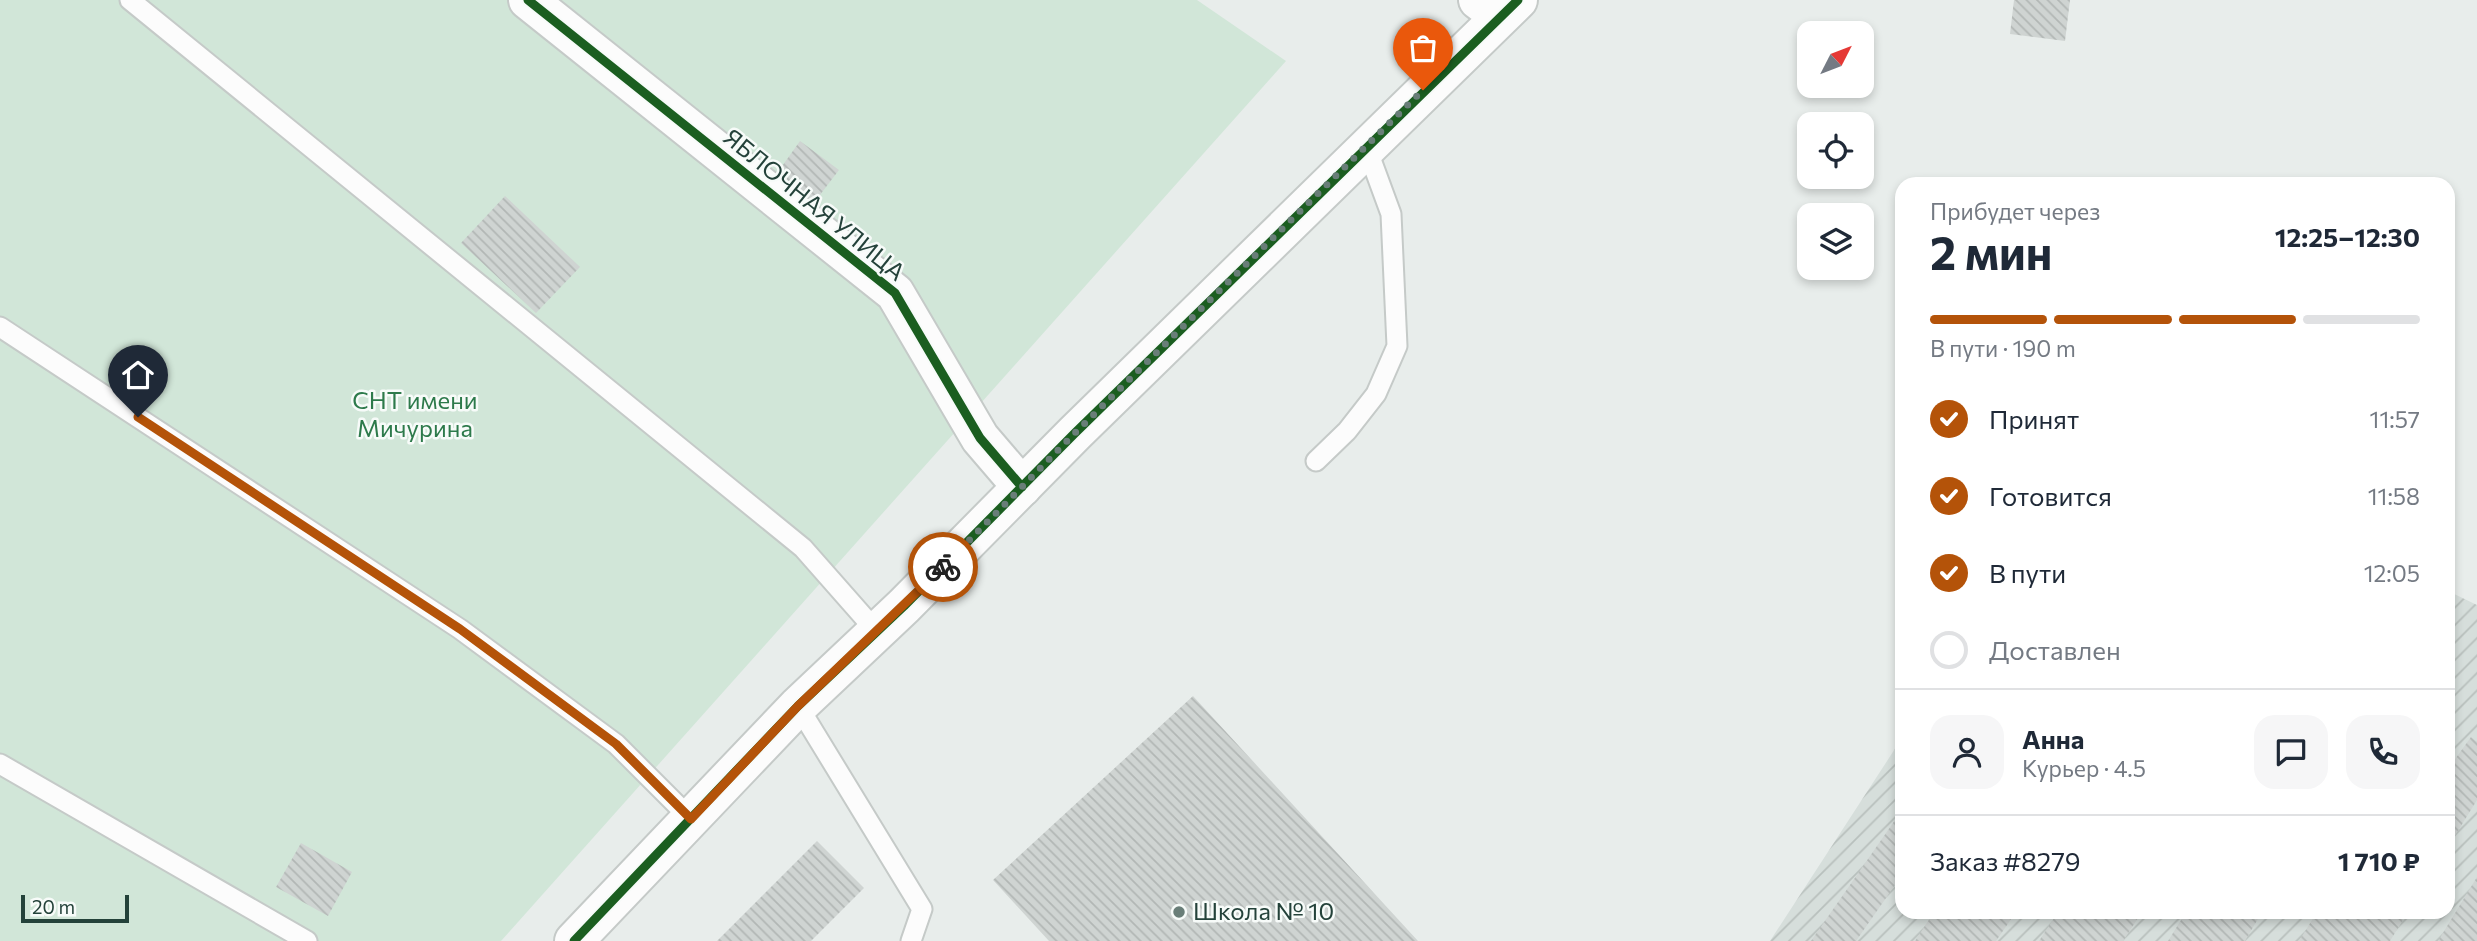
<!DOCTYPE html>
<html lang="ru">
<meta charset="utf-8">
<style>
:root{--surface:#fff;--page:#f6f6f7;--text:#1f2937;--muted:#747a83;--line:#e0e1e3;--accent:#b45309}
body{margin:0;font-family:Commissioner,sans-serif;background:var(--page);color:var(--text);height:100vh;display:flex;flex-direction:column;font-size:26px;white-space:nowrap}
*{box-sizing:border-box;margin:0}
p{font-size:23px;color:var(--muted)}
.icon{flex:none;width:38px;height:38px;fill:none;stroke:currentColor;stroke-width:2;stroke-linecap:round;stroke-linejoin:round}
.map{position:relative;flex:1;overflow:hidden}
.drawer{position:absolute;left:1895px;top:177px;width:560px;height:742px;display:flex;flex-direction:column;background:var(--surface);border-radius:21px;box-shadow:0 4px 10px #0003}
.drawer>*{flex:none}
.needle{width:46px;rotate:48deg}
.fabs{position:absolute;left:1797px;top:21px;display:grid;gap:14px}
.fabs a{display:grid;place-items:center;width:77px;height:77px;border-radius:14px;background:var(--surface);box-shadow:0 4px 10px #0003;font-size:35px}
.scale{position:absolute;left:21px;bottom:18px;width:108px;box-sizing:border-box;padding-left:7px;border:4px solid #24423a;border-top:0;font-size:19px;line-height:24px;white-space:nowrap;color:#24423a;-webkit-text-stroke:5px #f7fbf9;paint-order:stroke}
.pin{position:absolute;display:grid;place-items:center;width:60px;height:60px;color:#fff;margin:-72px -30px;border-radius:50% 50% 50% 0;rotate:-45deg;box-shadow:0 0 7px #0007}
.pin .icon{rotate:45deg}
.courier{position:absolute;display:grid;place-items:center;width:70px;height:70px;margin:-35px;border:5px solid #b45309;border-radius:50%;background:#fff;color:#222;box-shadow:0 2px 9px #0007}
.head em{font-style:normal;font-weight:700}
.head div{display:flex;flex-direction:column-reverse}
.head{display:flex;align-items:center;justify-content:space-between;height:119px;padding:0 35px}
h1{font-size:46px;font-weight:700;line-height:52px}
.bar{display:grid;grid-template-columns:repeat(4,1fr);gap:10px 7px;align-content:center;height:84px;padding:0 35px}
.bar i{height:9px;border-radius:5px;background:var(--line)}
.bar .selected{background:var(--accent)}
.bar p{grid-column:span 4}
.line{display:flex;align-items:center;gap:18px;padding:0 35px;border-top:2px solid var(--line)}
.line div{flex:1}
.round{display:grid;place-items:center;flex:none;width:74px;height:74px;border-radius:21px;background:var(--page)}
ol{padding:0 35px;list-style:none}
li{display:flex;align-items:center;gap:21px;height:77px}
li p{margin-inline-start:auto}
li .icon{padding:7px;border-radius:50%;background:var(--accent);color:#fff;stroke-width:4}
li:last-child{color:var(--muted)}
li i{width:38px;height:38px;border:4px solid var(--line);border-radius:50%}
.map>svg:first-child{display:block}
.industrial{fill:url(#industrial-furrows)}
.garden{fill:#d1e6d8}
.building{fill:url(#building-back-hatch)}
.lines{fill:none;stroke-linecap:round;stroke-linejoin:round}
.service-casing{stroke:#c5cac8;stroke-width:23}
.minor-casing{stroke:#c5cac8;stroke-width:42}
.tertiary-casing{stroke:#c5cac8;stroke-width:42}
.service{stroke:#fcfcfc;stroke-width:19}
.minor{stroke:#fcfcfc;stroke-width:38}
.tertiary{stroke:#fcfcfc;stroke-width:38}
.cycleway-casing{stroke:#f7fbf9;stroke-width:13}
.cycleway{stroke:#1b5e20;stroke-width:9}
.done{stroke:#697e78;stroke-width:7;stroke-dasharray:0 12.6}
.route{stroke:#b45309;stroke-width:9}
.poi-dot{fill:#697e78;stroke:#f7fbf9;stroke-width:2.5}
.labels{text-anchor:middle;stroke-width:5;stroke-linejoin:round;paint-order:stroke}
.street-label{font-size:24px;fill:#24423a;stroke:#f7fbf9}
.park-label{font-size:24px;fill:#2d7a4b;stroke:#f7fbf9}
.poi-label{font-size:24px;fill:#24423a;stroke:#f7fbf9;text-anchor:start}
</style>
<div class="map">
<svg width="2477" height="941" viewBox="0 0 2477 941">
<defs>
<pattern id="industrial-furrows" width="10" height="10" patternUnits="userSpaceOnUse" patternTransform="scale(1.75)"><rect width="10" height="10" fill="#d6dedb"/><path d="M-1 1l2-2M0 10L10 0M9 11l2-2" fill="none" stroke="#b8c0bd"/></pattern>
<pattern id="building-back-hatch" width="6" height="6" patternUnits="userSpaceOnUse" patternTransform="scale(1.75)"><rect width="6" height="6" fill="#cfd4d2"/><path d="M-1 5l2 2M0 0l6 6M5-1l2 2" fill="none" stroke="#b2b7b5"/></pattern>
</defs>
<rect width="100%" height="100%" fill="#e8edeb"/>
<path class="industrial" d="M2448,591L2477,605V941H1770L1902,738V912H2448Z"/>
<path class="garden" d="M0,0H1197L1286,61L501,941H0Z"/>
<path class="building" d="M2014,0H2070L2065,41L2010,34Z
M800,141L839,170L813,204L775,176Z
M505,196L580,267L536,313L461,243Z
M1193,696L1418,941H1049L993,880Z
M2471,737L2477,742V800L2448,847V769Z
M1902,810V875L1856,941H1811Z
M817,841L864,888L811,941H717Z
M301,843L352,872L328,916L276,887Z
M2477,877V941H2438Z
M1934,912H2016L1996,941H1915Z
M2058,912H2142L2123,941H2039Z
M2186,912H2262L2245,941H2168Z
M2317,912H2408L2390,941H2299Z"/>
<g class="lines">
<defs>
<path id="service" d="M130,0L803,548L877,632
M0,327L460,629L616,744L691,819
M1316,461L1347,431L1376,394L1397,346L1391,214L1366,146
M798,706L922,909L911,941
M0,764L307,941"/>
<path id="minor" d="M528,0L895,293L980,438L1022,487
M1478,0L1499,16"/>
<path id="tertiary" d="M574,941L798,706L904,606L1075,433L1518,0"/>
</defs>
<use href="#service" class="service-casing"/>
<use href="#minor" class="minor-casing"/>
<use href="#tertiary" class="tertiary-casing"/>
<use href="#service" class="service"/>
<use href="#minor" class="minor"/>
<use href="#tertiary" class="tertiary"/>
<defs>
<path id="cycleway" d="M528,0L895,293L980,438L1022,487
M574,941L798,706L904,606L1075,433L1518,0"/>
</defs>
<use href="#cycleway" class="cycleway-casing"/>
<use href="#cycleway" class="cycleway"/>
</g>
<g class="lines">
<path class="done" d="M943,567L1075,433L1423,90"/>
<path class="route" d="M138,417L460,629L616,744L691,819L798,706L943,567"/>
</g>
<circle class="poi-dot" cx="1179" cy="912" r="7"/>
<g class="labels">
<g class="street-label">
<text transform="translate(814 205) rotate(39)" y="8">ЯБЛОЧНАЯ УЛИЦА</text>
</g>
<g class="park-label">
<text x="415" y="409">СНТ имени<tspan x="415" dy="28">Мичурина</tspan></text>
</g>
<g class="poi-label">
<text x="1193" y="920">Школа № 10</text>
</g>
</g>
</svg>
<div class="fabs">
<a><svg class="needle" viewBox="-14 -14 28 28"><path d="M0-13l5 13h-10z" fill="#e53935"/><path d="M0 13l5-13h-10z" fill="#747a83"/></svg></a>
<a><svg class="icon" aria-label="locate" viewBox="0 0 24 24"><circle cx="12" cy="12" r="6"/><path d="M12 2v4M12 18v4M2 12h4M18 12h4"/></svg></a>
<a><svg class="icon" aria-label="layers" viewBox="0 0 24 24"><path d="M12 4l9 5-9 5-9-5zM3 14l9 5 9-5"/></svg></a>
</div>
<div class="scale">20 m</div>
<div class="pin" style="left:1423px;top:90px;background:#ea580c"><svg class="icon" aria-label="bag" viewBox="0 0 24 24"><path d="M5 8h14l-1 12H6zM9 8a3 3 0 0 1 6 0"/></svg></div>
<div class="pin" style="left:138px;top:417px;background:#1f2937"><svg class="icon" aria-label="home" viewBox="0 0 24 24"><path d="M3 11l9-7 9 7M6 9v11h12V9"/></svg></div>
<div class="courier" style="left:943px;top:567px"><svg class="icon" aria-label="bike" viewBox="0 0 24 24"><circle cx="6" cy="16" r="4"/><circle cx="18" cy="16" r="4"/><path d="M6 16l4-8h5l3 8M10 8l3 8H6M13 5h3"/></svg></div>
<section class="drawer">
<div class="head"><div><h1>2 мин</h1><p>Прибудет через</p></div><em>12:25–12:30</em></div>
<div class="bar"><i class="selected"></i><i class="selected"></i><i class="selected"></i><i></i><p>В пути · 190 m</p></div>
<ol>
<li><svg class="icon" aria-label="check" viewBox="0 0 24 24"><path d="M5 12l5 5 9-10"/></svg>Принят<p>11:57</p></li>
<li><svg class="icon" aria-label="check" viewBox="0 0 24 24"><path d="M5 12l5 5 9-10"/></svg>Готовится<p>11:58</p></li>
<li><svg class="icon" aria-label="check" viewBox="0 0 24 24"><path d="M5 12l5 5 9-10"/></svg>В пути<p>12:05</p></li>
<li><i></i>Доставлен</li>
</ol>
<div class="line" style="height:126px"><a class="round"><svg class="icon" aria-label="person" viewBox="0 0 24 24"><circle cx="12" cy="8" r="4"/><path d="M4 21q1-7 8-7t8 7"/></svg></a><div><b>Анна</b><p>Курьер · 4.5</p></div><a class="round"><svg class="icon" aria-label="chat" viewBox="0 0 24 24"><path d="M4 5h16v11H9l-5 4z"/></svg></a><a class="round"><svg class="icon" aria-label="phone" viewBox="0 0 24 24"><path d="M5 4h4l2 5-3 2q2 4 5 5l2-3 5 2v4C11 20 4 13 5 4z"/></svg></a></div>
<div class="line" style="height:91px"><div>Заказ #8279</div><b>1 710 ₽</b></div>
</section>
</div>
